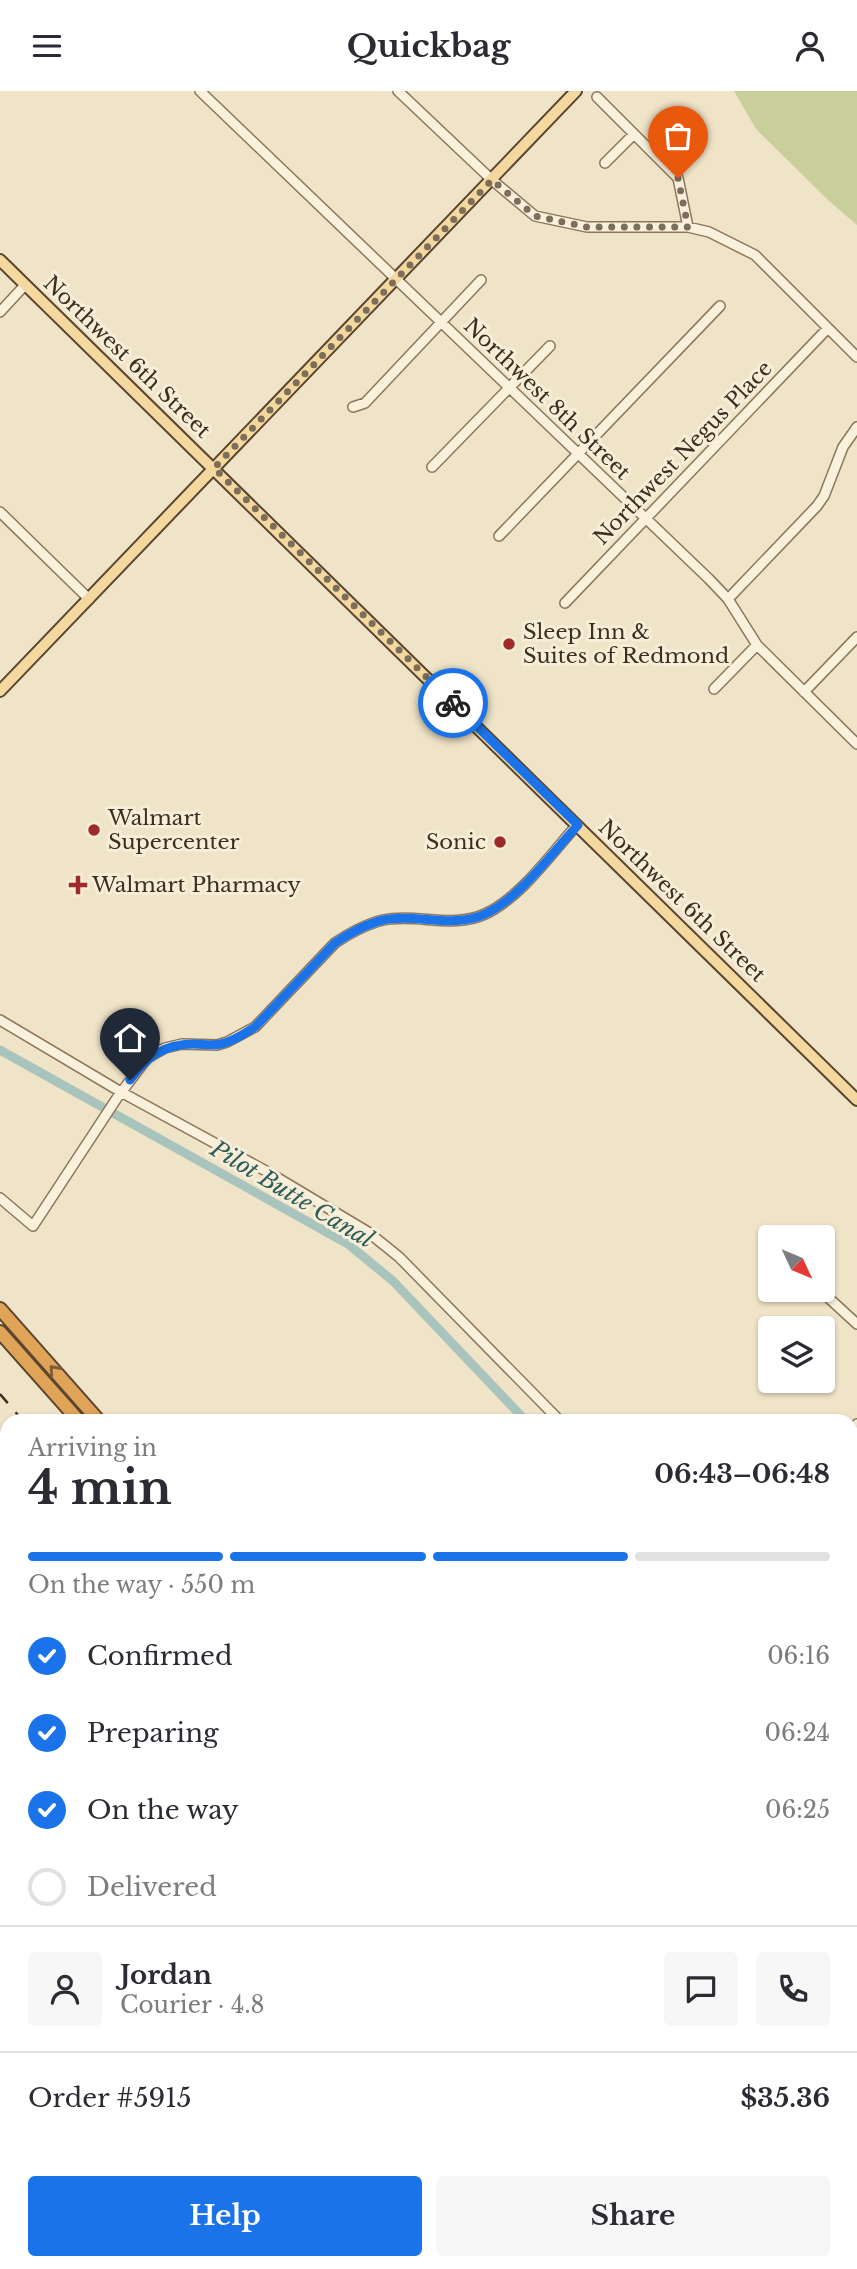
<!DOCTYPE html>
<meta charset="utf-8">
<style>
:root{--surface:#fff;--page:#f7f7f7;--text:#2b2b33;--muted:#7c7c81;--line:#e1e1e2;--accent:#1a73e8}
body{margin:0;font-family:"Libre Baskerville",serif;background:var(--page);color:var(--text);height:100vh;display:flex;flex-direction:column;font-size:26px;white-space:nowrap}
*{box-sizing:border-box;margin:0}
p{font-size:23px;color:var(--muted)}
.icon{flex:none;width:38px;height:38px;fill:none;stroke:currentColor;stroke-width:2;stroke-linecap:round;stroke-linejoin:round}
.map{position:relative;flex:1;overflow:hidden}
.details{position:absolute;left:0px;top:1323px;width:858px;height:856px;display:flex;flex-direction:column;background:var(--surface);border-radius:21px 21px 0 0;box-shadow:0 2px 5px #0004}
.details>*{flex:none}
.needle{width:46px;rotate:134deg}
.tools{position:absolute;left:758px;top:1134px;display:grid;gap:14px}
.tools a{display:grid;place-items:center;width:77px;height:77px;border-radius:7px;background:var(--surface);box-shadow:0 2px 5px #0004;font-size:35px}
.pin{position:absolute;display:grid;place-items:center;width:60px;height:60px;color:#fff;margin:-72px -30px;border-radius:50% 50% 50% 0;rotate:-45deg;box-shadow:0 0 7px #0007}
.pin .icon{rotate:45deg}
.courier{position:absolute;display:grid;place-items:center;width:70px;height:70px;margin:-35px;border:5px solid #1a73e8;border-radius:50%;background:#fff;color:#222;box-shadow:0 2px 9px #0007}
.head em{font-style:normal;font-weight:700}
.head div{display:flex;flex-direction:column-reverse}
.head{display:flex;align-items:center;justify-content:space-between;height:119px;padding:0 28px}
h1{font-size:46px;font-weight:700;line-height:52px}
.bar{display:grid;grid-template-columns:repeat(4,1fr);gap:10px 7px;align-content:center;height:84px;padding:0 28px}
.bar i{height:9px;border-radius:5px;background:var(--line)}
.bar .current{background:var(--accent)}
.bar p{grid-column:span 4}
.line{display:flex;align-items:center;gap:18px;padding:0 28px;border-top:2px solid var(--line)}
.line div{flex:1}
.round{display:grid;place-items:center;flex:none;width:74px;height:74px;border-radius:7px;background:var(--page)}
ol{padding:0 28px;list-style:none}
li{display:flex;align-items:center;gap:21px;height:77px}
li p{margin-inline-start:auto}
li .icon{padding:7px;border-radius:50%;background:var(--accent);color:#fff;stroke-width:4}
li:last-child{color:var(--muted)}
li i{width:38px;height:38px;border:4px solid var(--line);border-radius:50%}
.button{display:flex;gap:14px;margin-top:auto;padding:14px 28px}
.button a{flex:1;height:80px;border-radius:7px;background:var(--accent);color:#fff;font-size:28px;font-weight:700;line-height:80px;text-align:center}
.button a+a{background:var(--page);color:var(--text)}
header{display:flex;justify-content:space-between;align-items:center;height:91px;padding:0 28px;background:var(--surface);font-size:32px;font-weight:700}
.map>svg:first-child{display:block}
.farmland{fill:#e6deb5}
.green{fill:#c9cf9b}
.lines{fill:none;stroke-linecap:round;stroke-linejoin:round}
.canal{stroke:#a9c4bc;stroke-width:9}
.minor-casing{stroke:#8d765c;stroke-width:12}
.major-casing{stroke:#5b4430;stroke-width:14}
.highway-casing{stroke:#5b4430;stroke-width:16}
.minor{stroke:#faf1dc;stroke-width:9}
.major{stroke:#f3d9a0;stroke-width:10}
.highway{stroke:#e0a458;stroke-width:12}
.rail{stroke:#3d2e20;stroke-width:2.5;stroke-dasharray:12 12;stroke-linecap:butt}
.oneway{stroke:#7e5d36}
.done{stroke:#7c6e5b;stroke-width:7;stroke-dasharray:0 12.6}
.route{stroke:#1a73e8;stroke-width:9}
.poi-dot{fill:#9e2a2b;stroke:#f7eed8;stroke-width:2.5}
.labels{text-anchor:middle;stroke-width:6;stroke-linejoin:round;paint-order:stroke}
.street-label{font-size:21px;fill:#3d2e20;stroke:#f7eed8}
.poi-label{font-size:21px;fill:#3d2e20;stroke:#f7eed8;text-anchor:start}
.water-label{font-size:23px;font-style:italic;fill:#2f5d5a;stroke:#f7eed8}
</style>
<header><svg class="icon" aria-label="menu" viewBox="0 0 24 24"><path d="M4 6h16M4 12h16M4 18h16"/></svg>Quickbag<svg class="icon" aria-label="person" viewBox="0 0 24 24"><circle cx="12" cy="8" r="4"/><path d="M4 21q1-7 8-7t8 7"/></svg></header>
<div class="map">
<svg width="857" height="2178" viewBox="0 0 857 2178">
<rect width="100%" height="100%" fill="#f0e4c8"/>
<path class="farmland" d="M694,2172H755L760,2178H688Z"/>
<path class="green" d="M734,0H857V134L829,110L756,38Z"/>
<g class="lines">
<path class="canal" d="M0,959L348,1153L393,1190L526,1330
M514,2172L521,2178"/>
<defs>
<path id="minor" d="M200,0L709,488L728,508L757,554L857,653
M398,0L492,89L535,125L587,136H688L709,141L755,164L857,266
M597,6L678,87L688,136
M605,72L634,43
M0,221L25,194
M353,316L365,312L481,189
M432,376L550,255
M0,421L89,508
M499,445L720,215
M728,508L817,415L824,405L843,356L857,336
M565,512L828,237
M714,598L757,554
M804,601L857,546
M0,929L121,1001L266,1080L368,1141L399,1166L560,1330
M0,1107L33,1135L117,1007L147,967L165,957L182,953L217,954L227,951L255,936L335,852C350,842 366,833 383,829C416,822 453,838 485,823C520,807 551,763 577,734
M768,1146L770,1148
M820,1199L857,1233
M850,1342L857,1333
M0,1409L7,1417
M0,1427L7,1420
M0,1562L7,1559
M0,1640L7,1647
M0,1757L7,1764
M0,1870L7,1877
M0,1921L7,1910
M850,1989L857,1982
M0,2059L7,2052
M238,2172L244,2178
M381,2172L388,2178
M561,2172L568,2178
M16,2178L22,2172
M161,2178L167,2172
M312,2178L318,2172
M660,2178L666,2172"/>
<path id="major" d="M0,169L857,1009
M0,600L576,0"/>
<path id="highway" d="M0,1218L99,1330
M0,1241L79,1330
M850,1571L857,1570
M850,1586L857,1585
M850,1600L857,1599
M850,1652L857,1656"/>
</defs>
<use href="#minor" class="minor-casing"/>
<use href="#major" class="major-casing"/>
<use href="#highway" class="highway-casing"/>
<use href="#minor" class="minor"/>
<use href="#major" class="major"/>
<use href="#highway" class="highway"/>
<path class="rail" d="M0,1303L23,1330
M773,2172L779,2178"/>
</g>
<defs><path id="oneway-chevron" d="M-2-3.5L2.5 0L-2 3.5" fill="none" stroke-width="1.6" stroke-linecap="round" stroke-linejoin="round" transform="scale(1.75)"/></defs>
<use class="oneway" href="#oneway-chevron" transform="translate(54 1279) rotate(-132)"/>
<g class="lines">
<path class="done" d="M453,612L214,377L492,89L535,125L587,136H688L678,87"/>
<path class="route" d="M130,989C146,966 164,953 193,953C203,953 212,955 221,953C234,950 244,943 255,936L335,852C350,842 366,833 383,829C416,822 453,838 485,823C520,807 551,763 578,734L453,612"/>
</g>
<g class="poi-dot">
<circle cx="509" cy="553" r="7"/>
<circle cx="94" cy="739" r="7"/>
<circle cx="500" cy="751" r="7"/>
<path d="M74.5 783.5h7v7h7v7h-7v7h-7v-7h-7v-7h7z"/>
</g>
<g class="labels">
<g class="street-label">
<text transform="translate(127 266) rotate(44)" y="7">Northwest 6th Street</text>
<text transform="translate(547 308) rotate(44)" y="7">Northwest 8th Street</text>
<text transform="translate(683 362) rotate(-46)" y="7">Northwest Negus Place</text>
<text transform="translate(682 810) rotate(44)" y="7">Northwest 6th Street</text>
</g>
<g class="poi-label">
<text x="523" y="548">Sleep Inn &amp;<tspan x="523" dy="24">Suites of Redmond</tspan></text>
<text x="108" y="734">Walmart<tspan x="108" dy="24">Supercenter</tspan></text>
<text x="486" y="758" text-anchor="end">Sonic</text>
<text x="92" y="801">Walmart Pharmacy</text>
</g>
<g class="water-label">
<text transform="translate(292 1103) rotate(31)" y="8">Pilot Butte Canal</text>
</g>
</g>
</svg>
<div class="tools">
<a><svg class="needle" viewBox="-14 -14 28 28"><path d="M0-13l5 13h-10z" fill="#e53935"/><path d="M0 13l5-13h-10z" fill="#7c7c81"/></svg></a>
<a><svg class="icon" aria-label="layers" viewBox="0 0 24 24"><path d="M12 4l9 5-9 5-9-5zM3 14l9 5 9-5"/></svg></a>
</div>
<div class="pin" style="left:678px;top:87px;background:#ea580c"><svg class="icon" aria-label="bag" viewBox="0 0 24 24"><path d="M5 8h14l-1 12H6zM9 8a3 3 0 0 1 6 0"/></svg></div>
<div class="pin" style="left:130px;top:989px;background:#1f2937"><svg class="icon" aria-label="home" viewBox="0 0 24 24"><path d="M3 11l9-7 9 7M6 9v11h12V9"/></svg></div>
<div class="courier" style="left:453px;top:612px"><svg class="icon" aria-label="bike" viewBox="0 0 24 24"><circle cx="6" cy="16" r="4"/><circle cx="18" cy="16" r="4"/><path d="M6 16l4-8h5l3 8M10 8l3 8H6M13 5h3"/></svg></div>
<section class="details">
<div class="head"><div><h1>4 min</h1><p>Arriving in</p></div><em>06:43–06:48</em></div>
<div class="bar"><i class="current"></i><i class="current"></i><i class="current"></i><i></i><p>On the way · 550 m</p></div>
<ol>
<li><svg class="icon" aria-label="check" viewBox="0 0 24 24"><path d="M5 12l5 5 9-10"/></svg>Confirmed<p>06:16</p></li>
<li><svg class="icon" aria-label="check" viewBox="0 0 24 24"><path d="M5 12l5 5 9-10"/></svg>Preparing<p>06:24</p></li>
<li><svg class="icon" aria-label="check" viewBox="0 0 24 24"><path d="M5 12l5 5 9-10"/></svg>On the way<p>06:25</p></li>
<li><i></i>Delivered</li>
</ol>
<div class="line" style="height:126px"><a class="round"><svg class="icon" aria-label="person" viewBox="0 0 24 24"><circle cx="12" cy="8" r="4"/><path d="M4 21q1-7 8-7t8 7"/></svg></a><div><b>Jordan</b><p>Courier · 4.8</p></div><a class="round"><svg class="icon" aria-label="chat" viewBox="0 0 24 24"><path d="M4 5h16v11H9l-5 4z"/></svg></a><a class="round"><svg class="icon" aria-label="phone" viewBox="0 0 24 24"><path d="M5 4h4l2 5-3 2q2 4 5 5l2-3 5 2v4C11 20 4 13 5 4z"/></svg></a></div>
<div class="line" style="height:91px"><div>Order #5915</div><b>$35.36</b></div>
<div class="button"><a>Help</a><a>Share</a></div>
</section>
</div>
